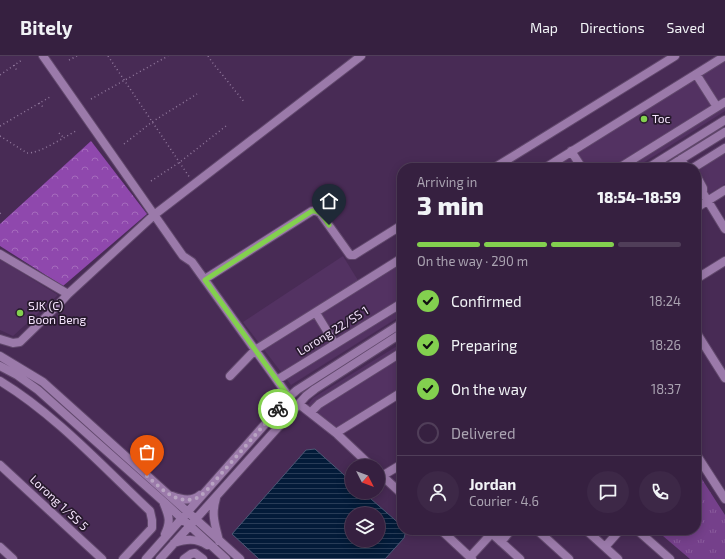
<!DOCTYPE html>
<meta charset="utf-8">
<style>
:root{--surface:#362040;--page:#3d2847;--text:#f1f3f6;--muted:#aaa3b1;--line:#503e59;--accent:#83d04f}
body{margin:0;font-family:"Exo 2",sans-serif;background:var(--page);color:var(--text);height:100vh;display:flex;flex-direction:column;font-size:15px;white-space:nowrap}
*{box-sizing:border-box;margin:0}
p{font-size:13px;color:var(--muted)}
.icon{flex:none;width:22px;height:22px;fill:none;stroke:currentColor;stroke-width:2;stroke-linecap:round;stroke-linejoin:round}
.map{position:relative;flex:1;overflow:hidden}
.sheet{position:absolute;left:397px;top:107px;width:304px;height:372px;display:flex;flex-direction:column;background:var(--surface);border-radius:16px;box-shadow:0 2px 10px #0003,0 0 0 1px var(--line)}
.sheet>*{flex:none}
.needle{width:26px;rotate:132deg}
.fabs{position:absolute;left:345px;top:403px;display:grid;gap:8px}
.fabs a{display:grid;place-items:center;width:40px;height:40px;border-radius:50%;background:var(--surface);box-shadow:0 2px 10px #0003,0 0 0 1px var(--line);font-size:20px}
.pin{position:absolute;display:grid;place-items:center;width:34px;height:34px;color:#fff;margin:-41px -17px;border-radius:50% 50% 50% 0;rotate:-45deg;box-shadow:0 0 4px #0007}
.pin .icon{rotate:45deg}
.courier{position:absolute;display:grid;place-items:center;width:40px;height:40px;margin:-20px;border:3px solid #83d04f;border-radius:50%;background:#fff;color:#222;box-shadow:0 1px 5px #0007}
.headline em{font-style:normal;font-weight:800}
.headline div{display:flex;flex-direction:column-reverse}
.headline{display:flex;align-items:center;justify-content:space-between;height:68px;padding:0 20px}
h1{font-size:26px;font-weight:800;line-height:30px}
.bar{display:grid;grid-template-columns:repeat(4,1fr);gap:6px 4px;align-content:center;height:48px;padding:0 20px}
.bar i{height:5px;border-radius:3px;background:var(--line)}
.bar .current{background:var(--accent)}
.bar p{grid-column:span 4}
.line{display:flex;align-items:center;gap:10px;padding:0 20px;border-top:1px solid var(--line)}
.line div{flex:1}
.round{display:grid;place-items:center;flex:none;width:42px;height:42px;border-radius:21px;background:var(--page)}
ol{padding:0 20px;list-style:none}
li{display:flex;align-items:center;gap:12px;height:44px}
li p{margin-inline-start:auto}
li .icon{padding:4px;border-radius:50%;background:var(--accent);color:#111;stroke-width:4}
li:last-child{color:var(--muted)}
li i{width:22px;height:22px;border:2px solid var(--line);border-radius:50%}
header{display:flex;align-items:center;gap:24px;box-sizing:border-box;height:56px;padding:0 20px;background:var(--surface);border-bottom:1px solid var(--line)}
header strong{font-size:19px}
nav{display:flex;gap:22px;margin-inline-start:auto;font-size:14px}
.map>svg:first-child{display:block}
.built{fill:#533262}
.forest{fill:url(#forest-crowns)}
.park{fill:url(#park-tufts)}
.water{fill:url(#water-rules);stroke:#4c5774;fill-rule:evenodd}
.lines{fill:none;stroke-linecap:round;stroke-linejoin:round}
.minor-casing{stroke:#61486c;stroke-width:10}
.path{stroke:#91789c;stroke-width:1.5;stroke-dasharray:1 3;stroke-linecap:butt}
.minor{stroke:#9b7aaa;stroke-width:8}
.done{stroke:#b8a3c2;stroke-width:4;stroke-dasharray:0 7.2}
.route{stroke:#83d04f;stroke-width:5}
.poi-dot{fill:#83d04f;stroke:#271a2d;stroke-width:1.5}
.labels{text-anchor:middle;stroke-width:3.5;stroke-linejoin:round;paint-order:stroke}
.poi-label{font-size:12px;fill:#f5e3fd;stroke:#271a2d;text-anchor:start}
.street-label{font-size:12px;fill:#f5e3fd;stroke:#271a2d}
</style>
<header>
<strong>Bitely</strong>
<nav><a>Map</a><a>Directions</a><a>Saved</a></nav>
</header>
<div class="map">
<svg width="725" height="503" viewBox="0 0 725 503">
<defs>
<pattern id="forest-crowns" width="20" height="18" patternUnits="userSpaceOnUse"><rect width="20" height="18" fill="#8f48ad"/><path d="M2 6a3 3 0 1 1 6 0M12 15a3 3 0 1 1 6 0" fill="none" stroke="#a56bbd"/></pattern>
<pattern id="park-tufts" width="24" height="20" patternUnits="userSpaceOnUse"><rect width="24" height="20" fill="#75408b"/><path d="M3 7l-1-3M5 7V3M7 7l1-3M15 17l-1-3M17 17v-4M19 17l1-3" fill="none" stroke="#895b9c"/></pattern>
<pattern id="water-rules" width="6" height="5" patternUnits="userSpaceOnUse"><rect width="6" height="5" fill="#031b39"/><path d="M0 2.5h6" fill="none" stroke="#283c57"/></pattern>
</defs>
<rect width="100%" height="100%" fill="#482b55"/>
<path class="built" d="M725,0V55L635,112H542Z
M725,86V128L696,146V112H683Z
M402,199V259L291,329L243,266L343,200L359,226Z
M0,203L58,239L13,280L0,274Z
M402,287V331L329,378L302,357L313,342Z"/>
<path class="forest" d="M91,85L147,158L63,230L0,190V168Z"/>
<path class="park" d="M696,414L725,459V503H690L656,474H696Z"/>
<path class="water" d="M315,393L352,426V436H363L402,470V474H406L404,482L385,503H259L232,478L306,394ZM352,458H378V484H352Z"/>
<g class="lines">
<defs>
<path id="minor" d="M43,0L183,200L192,206L289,341
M696,18L717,51
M571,95L582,112
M681,103L686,112
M494,112L675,0
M545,112L725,0
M619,112L725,46
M648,112L725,64
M667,112L725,76
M693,112L725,92
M696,119L703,132V135
M696,129L699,134L703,137L725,173
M696,152L725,134
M0,198L68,238L154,159L361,0
M205,223L312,155H316L320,157L350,199H354L402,169
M696,223L725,205
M316,257L335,288
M696,276L725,322
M0,283L13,287L20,286L58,249L68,238
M0,300L43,326L240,503
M0,310L17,319L38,334L164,446L226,503
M230,320L255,294L402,202
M277,324L402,247
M0,325C56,359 103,411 150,455L152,464V472L123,503
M299,348L336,377L371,410
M311,356L319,348L402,296
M336,377L402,336
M696,398L725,443
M0,409L102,503
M378,416L402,438
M382,420L402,408
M172,440C182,444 192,446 200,439
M216,442C211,459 215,468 219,485
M164,448C169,460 171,466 165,478
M441,474L472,503
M488,474L520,503
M537,474L569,503
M586,474L618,503
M637,474L670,503
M501,486L511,474
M174,487C186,483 196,482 207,489
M0,491L13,503
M605,491L620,474
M470,501L492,477
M146,503L289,341L297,334L402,267
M160,503L306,340L315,333L402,277
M184,503L191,498L195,497L203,503"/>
</defs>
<use href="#minor" class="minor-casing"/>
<path class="path" d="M108,0L190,122
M208,0L212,6L245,47
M69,4L77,0
M14,9L17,15
M0,19L22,4
M91,43L168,0
M39,47L44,52
M0,70L50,41
M59,77L63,81
M0,80L27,97C39,98 64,81 76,75
M124,88L152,66L197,38
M151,125L180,106L226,70
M0,157L1,158"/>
<use href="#minor" class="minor"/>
</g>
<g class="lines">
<path class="done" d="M147,420C160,431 174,448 194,443C199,442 204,437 207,434L278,353"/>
<path class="route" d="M278,353L289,341L205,224L312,155C321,154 324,162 329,169"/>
</g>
<g class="poi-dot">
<circle cx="644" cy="63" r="4"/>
<circle cx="20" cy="257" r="4"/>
</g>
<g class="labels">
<g class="poi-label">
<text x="652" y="67">Toc</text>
<text x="28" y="254">SJK (C)<tspan x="28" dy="14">Boon Beng</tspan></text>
</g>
<g class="street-label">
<text transform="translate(333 275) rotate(-32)" y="4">Lorong 22/SS 1</text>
<text transform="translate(59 447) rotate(43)" y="4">Lorong 1/SS 5</text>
</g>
</g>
</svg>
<div class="fabs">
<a><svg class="needle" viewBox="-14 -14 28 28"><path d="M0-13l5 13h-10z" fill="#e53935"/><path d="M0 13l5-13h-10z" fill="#aaa3b1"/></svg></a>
<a><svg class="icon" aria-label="layers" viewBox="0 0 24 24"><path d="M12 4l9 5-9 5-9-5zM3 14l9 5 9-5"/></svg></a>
</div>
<div class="pin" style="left:147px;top:420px;background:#ea580c"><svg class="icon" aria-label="bag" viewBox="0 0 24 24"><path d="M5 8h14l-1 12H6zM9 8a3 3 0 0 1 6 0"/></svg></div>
<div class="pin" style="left:329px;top:169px;background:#1f2937"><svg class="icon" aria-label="home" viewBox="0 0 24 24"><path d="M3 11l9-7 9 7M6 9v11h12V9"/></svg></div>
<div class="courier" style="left:278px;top:353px"><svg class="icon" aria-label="bike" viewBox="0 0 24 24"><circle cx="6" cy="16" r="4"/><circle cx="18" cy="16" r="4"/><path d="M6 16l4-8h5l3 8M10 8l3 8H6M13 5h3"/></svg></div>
<section class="sheet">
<div class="headline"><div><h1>3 min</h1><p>Arriving in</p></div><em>18:54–18:59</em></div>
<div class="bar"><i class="current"></i><i class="current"></i><i class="current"></i><i></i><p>On the way · 290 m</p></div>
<ol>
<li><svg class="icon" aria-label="check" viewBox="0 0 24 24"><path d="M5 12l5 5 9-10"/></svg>Confirmed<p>18:24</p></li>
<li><svg class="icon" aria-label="check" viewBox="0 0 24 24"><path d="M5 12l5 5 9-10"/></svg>Preparing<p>18:26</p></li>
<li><svg class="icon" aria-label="check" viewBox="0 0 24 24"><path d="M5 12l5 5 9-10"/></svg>On the way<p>18:37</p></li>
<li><i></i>Delivered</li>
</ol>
<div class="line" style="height:72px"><a class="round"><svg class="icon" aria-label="person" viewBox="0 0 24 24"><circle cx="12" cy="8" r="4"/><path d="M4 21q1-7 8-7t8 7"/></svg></a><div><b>Jordan</b><p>Courier · 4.6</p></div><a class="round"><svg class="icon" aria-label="chat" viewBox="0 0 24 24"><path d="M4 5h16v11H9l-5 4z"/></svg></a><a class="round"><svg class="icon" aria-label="phone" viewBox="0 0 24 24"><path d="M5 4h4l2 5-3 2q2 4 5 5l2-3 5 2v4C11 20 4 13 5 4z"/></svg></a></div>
</section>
</div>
